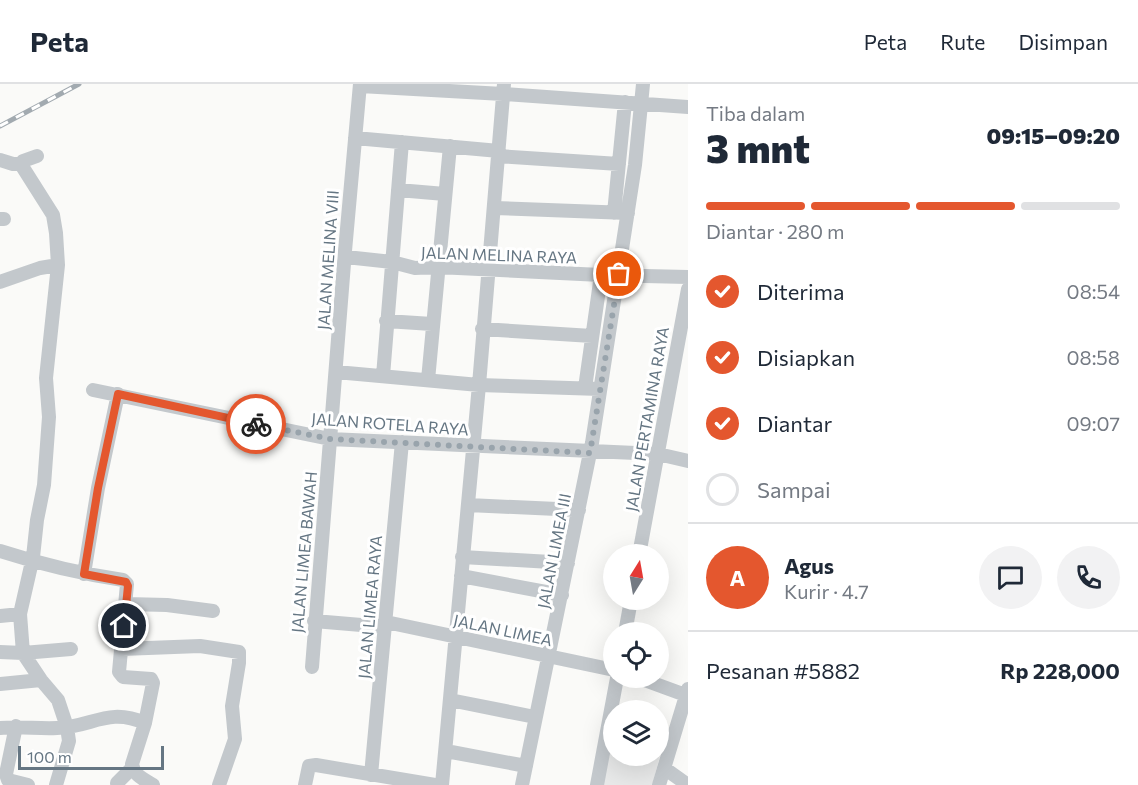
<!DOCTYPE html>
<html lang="id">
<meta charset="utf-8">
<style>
:root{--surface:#fff;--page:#f2f2f3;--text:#1f2937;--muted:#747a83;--line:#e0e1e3;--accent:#e4572e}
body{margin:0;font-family:Commissioner,sans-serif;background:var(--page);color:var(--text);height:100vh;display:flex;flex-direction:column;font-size:22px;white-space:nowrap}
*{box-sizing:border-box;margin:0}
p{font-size:20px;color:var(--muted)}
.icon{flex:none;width:33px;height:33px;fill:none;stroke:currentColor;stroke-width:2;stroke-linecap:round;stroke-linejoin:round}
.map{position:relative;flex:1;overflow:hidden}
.drawer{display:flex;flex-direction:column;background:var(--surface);width:450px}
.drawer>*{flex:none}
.needle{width:39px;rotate:11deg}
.controls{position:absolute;left:603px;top:460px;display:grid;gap:12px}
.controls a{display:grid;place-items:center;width:66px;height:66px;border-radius:50%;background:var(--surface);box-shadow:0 6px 24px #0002;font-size:30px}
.scale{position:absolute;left:18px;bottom:15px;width:146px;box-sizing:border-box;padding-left:6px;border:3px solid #657683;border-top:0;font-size:16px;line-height:21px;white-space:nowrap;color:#657683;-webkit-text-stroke:4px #fff;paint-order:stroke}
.pin{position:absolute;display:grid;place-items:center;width:51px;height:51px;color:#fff;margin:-26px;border:3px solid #fff;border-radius:50%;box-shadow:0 2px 6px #0007}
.courier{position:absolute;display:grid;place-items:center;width:60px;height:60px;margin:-30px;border:4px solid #e4572e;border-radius:50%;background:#fff;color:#222;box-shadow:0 2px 8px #0007}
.summary em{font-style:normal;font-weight:800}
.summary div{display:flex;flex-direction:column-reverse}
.summary{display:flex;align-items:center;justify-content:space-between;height:102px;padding:0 18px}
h1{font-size:39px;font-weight:800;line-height:45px}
.bar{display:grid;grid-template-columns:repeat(4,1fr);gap:9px 6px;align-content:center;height:72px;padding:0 18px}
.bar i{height:8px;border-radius:4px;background:var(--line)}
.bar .active{background:var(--accent)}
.bar p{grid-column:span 4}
.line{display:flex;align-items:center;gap:15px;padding:0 18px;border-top:2px solid var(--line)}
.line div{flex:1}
.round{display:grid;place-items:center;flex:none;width:63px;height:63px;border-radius:32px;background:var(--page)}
ol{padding:0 18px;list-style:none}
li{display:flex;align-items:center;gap:18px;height:66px}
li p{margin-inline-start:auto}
li .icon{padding:6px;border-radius:50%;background:var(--accent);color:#fff;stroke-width:4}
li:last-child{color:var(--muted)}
li i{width:33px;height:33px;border:3px solid var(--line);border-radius:50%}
header{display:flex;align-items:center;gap:36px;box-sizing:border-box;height:84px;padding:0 30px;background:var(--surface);border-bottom:2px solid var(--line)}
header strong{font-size:28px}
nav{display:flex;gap:33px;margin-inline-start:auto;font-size:21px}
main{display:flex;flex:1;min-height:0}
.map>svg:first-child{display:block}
.built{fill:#e8e9e9}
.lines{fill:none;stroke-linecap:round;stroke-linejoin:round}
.minor{stroke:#c3c8cc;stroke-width:14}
.rail-casing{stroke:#a2aab0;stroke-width:5}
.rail{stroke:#fff;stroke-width:3;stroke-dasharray:9;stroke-linecap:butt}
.done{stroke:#99a4ac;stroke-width:6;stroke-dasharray:0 10.8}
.route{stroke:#e4572e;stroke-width:8}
.labels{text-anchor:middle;stroke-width:6;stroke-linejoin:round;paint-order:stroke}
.street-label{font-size:16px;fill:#657683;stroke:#fff}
</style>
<header>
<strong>Peta</strong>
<nav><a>Peta</a><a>Rute</a><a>Disimpan</a></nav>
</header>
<main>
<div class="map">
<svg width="688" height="701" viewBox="0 0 688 701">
<rect width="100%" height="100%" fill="#fafaf8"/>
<path class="built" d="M613,646L614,672H658L659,657L664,658L652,701H601Z"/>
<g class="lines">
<path class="minor" d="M360,2L503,10L688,23
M355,54L499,67
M37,72L23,77L22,82L53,131L56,149L58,181L46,294L49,333L44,401L37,436L33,473L20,530L23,569L41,596L58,616L67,643L69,657L56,701
M498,72L619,80
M0,76L13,80H22
M398,106L445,110
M494,124L628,129
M614,129L625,18
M0,135H4
M346,173L392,178L415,184L437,183L601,191L688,193
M0,198L40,184L58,181
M386,237L432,240
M482,245L592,252
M336,288L479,301L600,305
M383,292L402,58
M428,296L450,62
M585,304L601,191
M93,306L330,355L658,370L688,377
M468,421L579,426
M0,467C40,480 81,490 123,496L127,500L119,588L123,593L151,595L153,599L145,639L132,680C133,691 145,696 153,701
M639,471L688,205
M462,473L568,479
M84,490L98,404L118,310
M461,492L562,511
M126,520L167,521L213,527
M0,532L20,530
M314,537L385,543
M386,538L614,586
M625,549L631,516
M122,565L200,562L239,568V579L232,622L235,655L219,701
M0,568L23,569L71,565
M312,583L345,167L360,0
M639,594L688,612
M0,600L41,596
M450,616L535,633
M16,642L6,690L8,696L28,701
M0,644C19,642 38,645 57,644C92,643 108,623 145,639
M446,667L526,682
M664,684L688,701
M371,691L402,358
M117,699L132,684
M305,701L309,682L316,681L435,701
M442,701L479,301L504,0
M522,701L592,359L635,81L643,0
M597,701L617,594
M659,701L688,605"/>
<defs>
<path id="rail" d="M0,42L79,0"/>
</defs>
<use href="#rail" class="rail-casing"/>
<use href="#rail" class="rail"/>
</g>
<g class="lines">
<path class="done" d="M256,340L330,355L590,369L619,190"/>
<path class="route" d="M124,542L128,502L126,498L84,490L98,404L118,310L256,340"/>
</g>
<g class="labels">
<g class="street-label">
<text transform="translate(499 171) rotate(2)" y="6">JALAN MELINA RAYA</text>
<text transform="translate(328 176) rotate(-86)" y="6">JALAN MELINA VIII</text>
<text transform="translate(647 335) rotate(-80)" y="6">JALAN PERTAMINA RAYA</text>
<text transform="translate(390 340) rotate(4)" y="6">JALAN ROTELA RAYA</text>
<text transform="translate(554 467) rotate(-79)" y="6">JALAN LIMEA III</text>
<text transform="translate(304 468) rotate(-85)" y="6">JALAN LIMEA BAWAH</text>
<text transform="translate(370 523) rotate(-85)" y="6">JALAN LIMEA RAYA</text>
<text transform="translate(503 546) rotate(12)" y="6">JALAN LIMEA</text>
</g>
</g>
</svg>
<div class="controls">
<a><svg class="needle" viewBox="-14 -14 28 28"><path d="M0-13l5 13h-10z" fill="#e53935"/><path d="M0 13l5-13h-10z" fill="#747a83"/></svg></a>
<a><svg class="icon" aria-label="locate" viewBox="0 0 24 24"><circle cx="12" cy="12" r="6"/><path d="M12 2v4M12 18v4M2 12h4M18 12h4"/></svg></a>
<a><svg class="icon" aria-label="layers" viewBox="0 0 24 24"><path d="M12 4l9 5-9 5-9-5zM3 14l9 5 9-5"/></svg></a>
</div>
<div class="scale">100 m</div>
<div class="pin" style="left:619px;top:190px;background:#ea580c"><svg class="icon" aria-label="bag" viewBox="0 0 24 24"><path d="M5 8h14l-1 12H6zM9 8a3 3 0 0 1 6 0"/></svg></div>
<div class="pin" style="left:124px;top:542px;background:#1f2937"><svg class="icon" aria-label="home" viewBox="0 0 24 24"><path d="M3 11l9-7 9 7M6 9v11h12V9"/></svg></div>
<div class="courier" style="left:256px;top:340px"><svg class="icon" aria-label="bike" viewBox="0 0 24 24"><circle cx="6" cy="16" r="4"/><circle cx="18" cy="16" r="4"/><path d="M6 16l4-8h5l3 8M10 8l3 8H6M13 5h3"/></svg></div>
</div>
<section class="drawer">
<div class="summary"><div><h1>3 mnt</h1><p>Tiba dalam</p></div><em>09:15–09:20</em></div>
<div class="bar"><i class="active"></i><i class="active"></i><i class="active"></i><i></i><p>Diantar · 280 m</p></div>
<ol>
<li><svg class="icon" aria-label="check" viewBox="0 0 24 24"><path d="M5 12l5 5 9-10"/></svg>Diterima<p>08:54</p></li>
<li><svg class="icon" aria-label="check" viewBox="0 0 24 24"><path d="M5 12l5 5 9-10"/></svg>Disiapkan<p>08:58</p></li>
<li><svg class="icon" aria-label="check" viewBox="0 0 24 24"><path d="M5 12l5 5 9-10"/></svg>Diantar<p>09:07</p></li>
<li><i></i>Sampai</li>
</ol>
<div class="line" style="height:108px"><b class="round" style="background:var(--accent);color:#fff">A</b><div><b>Agus</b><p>Kurir · 4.7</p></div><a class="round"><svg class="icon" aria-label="chat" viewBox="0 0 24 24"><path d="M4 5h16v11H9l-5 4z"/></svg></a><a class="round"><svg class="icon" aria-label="phone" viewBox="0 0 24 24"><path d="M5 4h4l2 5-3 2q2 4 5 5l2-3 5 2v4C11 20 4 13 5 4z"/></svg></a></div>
<div class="line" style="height:78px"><div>Pesanan #5882</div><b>Rp 228,000</b></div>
</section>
</main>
